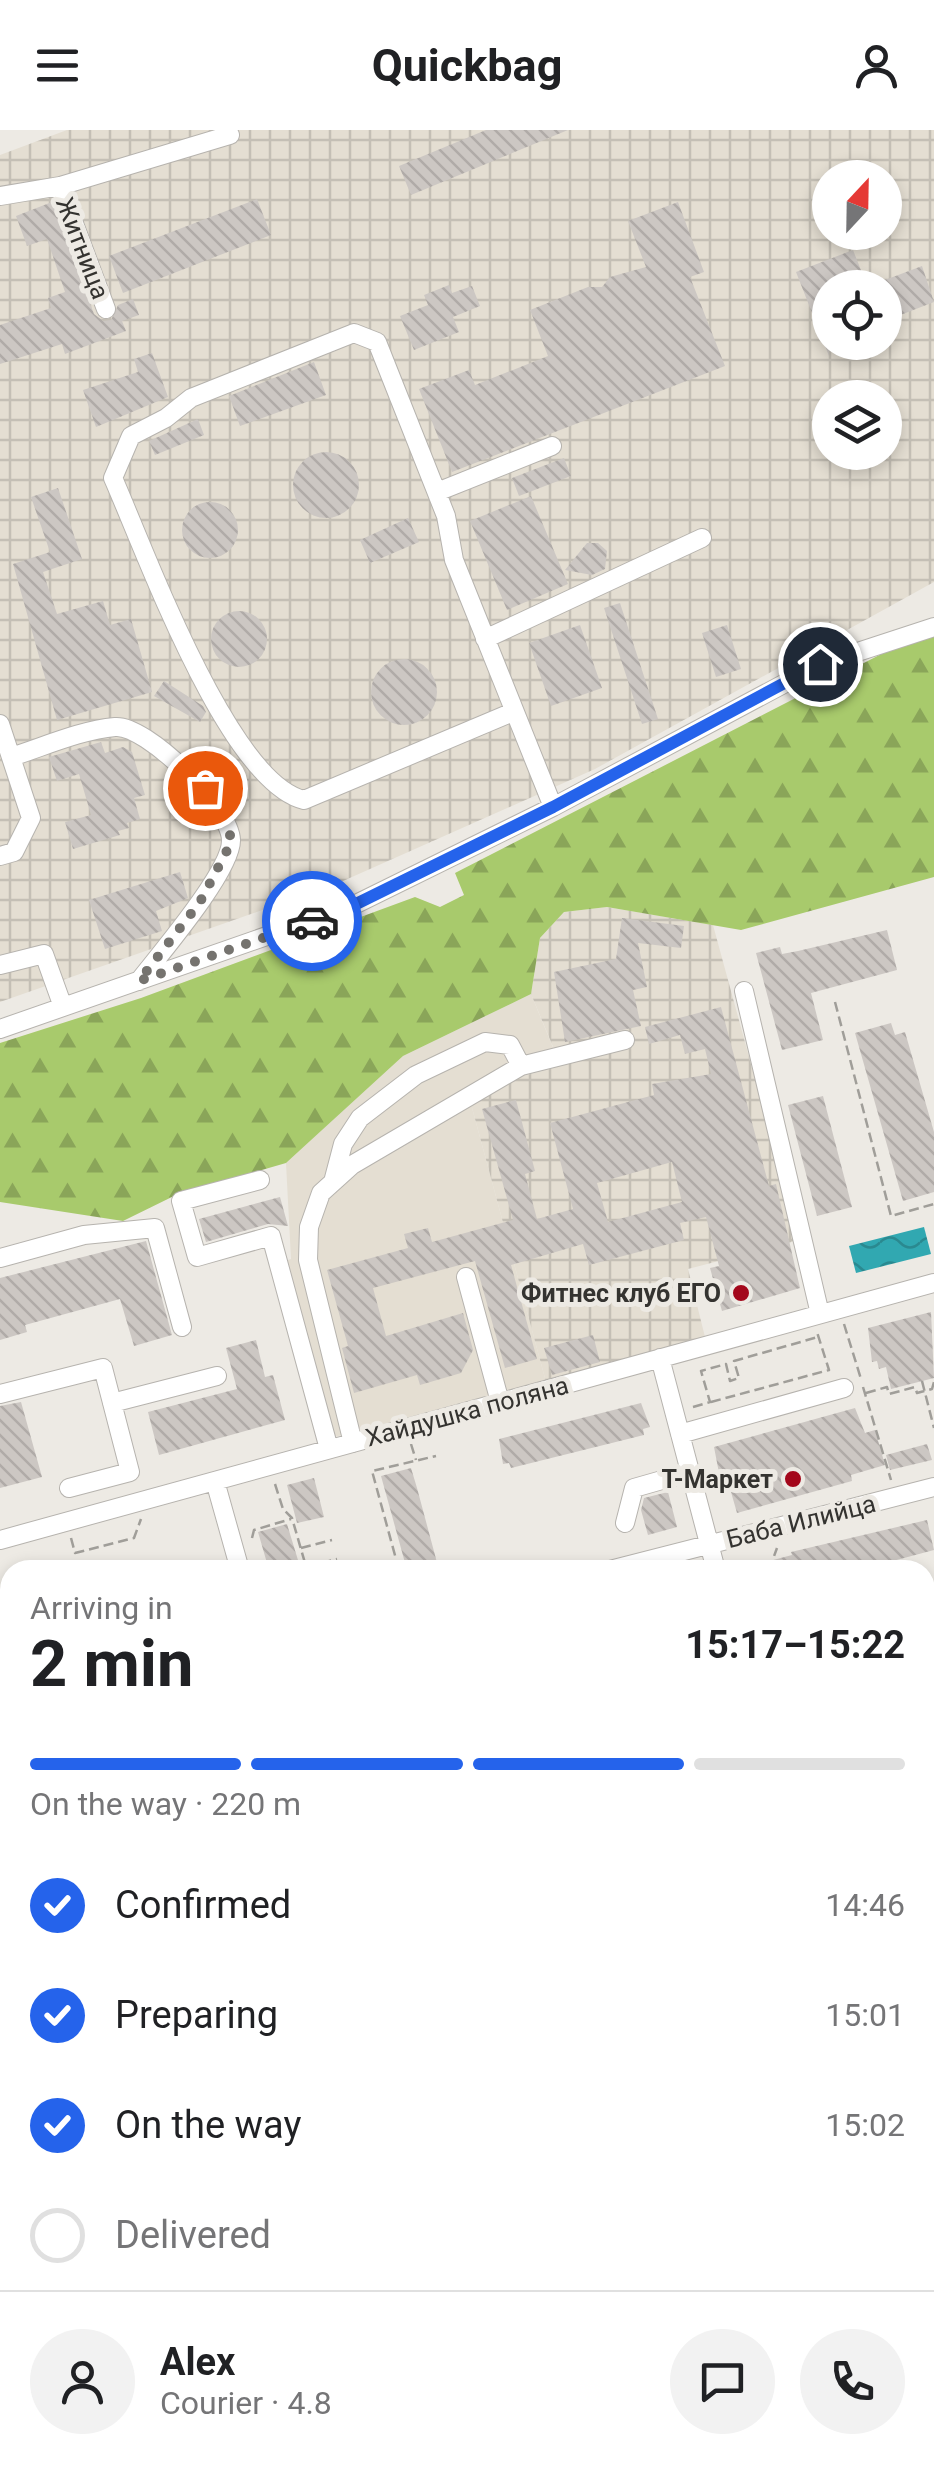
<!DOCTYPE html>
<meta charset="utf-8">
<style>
:root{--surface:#fff;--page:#f2f2f2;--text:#202124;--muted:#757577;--line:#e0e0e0;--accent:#2563eb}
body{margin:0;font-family:Roboto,sans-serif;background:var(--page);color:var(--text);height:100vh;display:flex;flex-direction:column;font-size:38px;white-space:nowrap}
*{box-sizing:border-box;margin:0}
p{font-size:32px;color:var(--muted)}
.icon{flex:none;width:55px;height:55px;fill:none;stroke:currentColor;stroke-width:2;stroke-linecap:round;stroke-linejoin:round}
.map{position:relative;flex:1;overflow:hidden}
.sheet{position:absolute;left:0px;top:1430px;width:935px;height:932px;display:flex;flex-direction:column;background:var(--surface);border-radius:30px 30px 0 0;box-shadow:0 5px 15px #0003}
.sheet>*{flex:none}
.needle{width:65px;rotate:22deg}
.fabs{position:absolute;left:812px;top:30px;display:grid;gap:20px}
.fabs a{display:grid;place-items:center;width:90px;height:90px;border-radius:50%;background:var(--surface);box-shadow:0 5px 15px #0003;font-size:50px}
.pin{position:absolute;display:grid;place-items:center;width:85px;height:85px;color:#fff;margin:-42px;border:5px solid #fff;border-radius:50%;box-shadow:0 2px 10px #0007}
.courier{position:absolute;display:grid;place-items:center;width:100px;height:100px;margin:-50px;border:8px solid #2563eb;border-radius:50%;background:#fff;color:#222;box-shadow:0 2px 12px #0007}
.overview em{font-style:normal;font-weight:700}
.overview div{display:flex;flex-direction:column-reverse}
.overview{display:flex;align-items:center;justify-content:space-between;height:170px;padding:0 30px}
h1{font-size:65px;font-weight:700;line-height:75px}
.bar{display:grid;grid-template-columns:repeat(4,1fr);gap:15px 10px;align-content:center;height:120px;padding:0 30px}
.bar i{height:12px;border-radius:8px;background:var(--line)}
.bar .selected{background:var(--accent)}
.bar p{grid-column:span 4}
.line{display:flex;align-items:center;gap:25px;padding:0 30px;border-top:2px solid var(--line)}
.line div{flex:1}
.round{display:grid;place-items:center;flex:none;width:105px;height:105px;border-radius:52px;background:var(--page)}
ol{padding:0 30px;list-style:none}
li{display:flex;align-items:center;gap:30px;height:110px}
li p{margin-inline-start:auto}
li .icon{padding:10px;border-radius:50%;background:var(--accent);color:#fff;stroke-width:4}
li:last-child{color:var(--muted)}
li i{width:55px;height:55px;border:5px solid var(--line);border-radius:50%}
header{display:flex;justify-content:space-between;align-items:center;height:130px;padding:0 30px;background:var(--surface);font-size:45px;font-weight:700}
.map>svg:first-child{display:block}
.built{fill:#e4ded2}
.industrial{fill:url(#industrial-grid);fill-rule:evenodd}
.forest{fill:url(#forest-firs)}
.water{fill:url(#water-waves)}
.building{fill:url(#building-back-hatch);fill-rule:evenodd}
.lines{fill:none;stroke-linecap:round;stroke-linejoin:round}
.minor-casing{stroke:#b6b3ae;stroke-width:20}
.major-casing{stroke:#b56f28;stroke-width:25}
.path{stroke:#a09e99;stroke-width:2.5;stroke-dasharray:10 5;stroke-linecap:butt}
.minor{stroke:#fff;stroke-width:18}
.major{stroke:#fcbc7c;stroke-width:22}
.tram{stroke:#4e4d4a;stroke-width:2.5}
.done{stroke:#75736f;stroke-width:10;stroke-dasharray:0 18}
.route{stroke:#2563eb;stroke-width:12}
.poi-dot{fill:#a3071b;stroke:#edeae4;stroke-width:4}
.labels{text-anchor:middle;stroke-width:10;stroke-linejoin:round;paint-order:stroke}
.street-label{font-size:25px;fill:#343330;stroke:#edeae4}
.poi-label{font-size:25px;font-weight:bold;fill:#343330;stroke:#edeae4;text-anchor:end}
</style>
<header><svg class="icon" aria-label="menu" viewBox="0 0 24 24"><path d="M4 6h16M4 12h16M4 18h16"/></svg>Quickbag<svg class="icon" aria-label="person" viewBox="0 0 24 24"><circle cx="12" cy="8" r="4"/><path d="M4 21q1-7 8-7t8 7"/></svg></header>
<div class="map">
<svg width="934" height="2362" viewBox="0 0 934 2362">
<defs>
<pattern id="industrial-grid" width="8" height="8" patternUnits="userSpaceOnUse" patternTransform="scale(2.5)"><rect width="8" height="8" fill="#e4ded2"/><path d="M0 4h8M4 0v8" fill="none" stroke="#c4bfb5"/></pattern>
<pattern id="forest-firs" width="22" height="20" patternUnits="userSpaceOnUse" patternTransform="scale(2.5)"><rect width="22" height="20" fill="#a8ca6c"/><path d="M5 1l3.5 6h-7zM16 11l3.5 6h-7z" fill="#8aa559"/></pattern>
<pattern id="water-waves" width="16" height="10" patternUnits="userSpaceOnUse" patternTransform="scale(2.5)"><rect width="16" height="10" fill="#31a8b1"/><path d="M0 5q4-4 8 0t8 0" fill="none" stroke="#2a8990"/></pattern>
<pattern id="building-back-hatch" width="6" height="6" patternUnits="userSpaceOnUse" patternTransform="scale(2.5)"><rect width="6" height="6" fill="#ccc7c3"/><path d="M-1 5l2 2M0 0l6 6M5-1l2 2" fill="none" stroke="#b0aba8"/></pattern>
</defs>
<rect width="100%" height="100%" fill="#edeae4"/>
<path class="built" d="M531,864L561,937L523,946L471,974L546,1252L319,1311L273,1135L291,1129L286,1033L403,926Z"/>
<path class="industrial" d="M67,0H934V452L595,639L334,755L0,872V25ZM830,48H885V102H830ZM830,158H885V212H830ZM830,268H885V322H830Z
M607,777L713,795L799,1110L688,1139L705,1207L546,1252L471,974L523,946L561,936L531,864L540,808L564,782Z"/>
<path class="forest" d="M934,497V747L741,800L607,777L564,782L540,808L531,864L403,926L286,1033L178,1064L123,1091L0,1072V913L141,868L415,767L440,777L464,765L455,743Z"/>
<path class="water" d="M924,1097L931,1124L856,1143L849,1116Z"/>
<path class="building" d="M486,0H568L411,65L399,36Z
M257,69L271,105L123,163L109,126Z
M52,72L94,184L103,191L111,190L118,175L133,169L139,185L122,191L126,201L65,224L62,214L0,234V195L51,178L48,168L65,162L47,109L27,116L16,86Z
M678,72L704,142L690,147L725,236L452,342L419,259L469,240L475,255L548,226L530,180L588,157H602L610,147L646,137L628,91Z
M853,120L868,158H830L829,226L796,142Z
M922,136L934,172L885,191V150Z
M449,155L452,163L472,156L480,176L453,187L459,202L414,220L400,186L428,175L424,165Z
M152,223L168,267L96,297L83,260L138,242L134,229Z
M314,232L326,265L240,296L229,266Z
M198,289L204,305L155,325L149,311Z
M293 355a33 33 0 1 1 66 0a33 33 0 1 1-66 0Z
M564,328L571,346L519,366L512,348Z
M58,358L82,429L43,442L57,484L103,471L110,495L131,489L152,562L57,590L13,434L50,422L31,367Z
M531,366L568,454L507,480L470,391Z
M182 400a28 28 0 1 1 56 0a28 28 0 1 1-56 0Z
M408,388L419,412L370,433L360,410Z
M587,413H598L607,421L605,439L592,445L565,440Z
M620,473L658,589L642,594L604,478Z
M211 509a28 28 0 1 1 56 0a28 28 0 1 1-56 0Z
M580,495L602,558L551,576L529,513Z
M727,495L741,539L716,547L702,503Z
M371 562a33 33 0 1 1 66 0a33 33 0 1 1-66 0Z
M164,551L203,576L206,582L200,592L154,566Z
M101,612L105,623L123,617L132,622L145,665L134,668L140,689L127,693L129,698L118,701L120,705L73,719L65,692L91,685L79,644L57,651L49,627Z
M180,742L188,768L156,781L162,801L105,819L89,770Z
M622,788L684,796L681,818L638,813L647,857L633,860L641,896L565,912L554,842L616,829Z
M887,800L897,840L811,863L823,910L782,920L756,823L780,817L782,824L798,821Z
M721,877L769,1056L776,1054L800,1158L722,1181L710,1138L719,1136L706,1087L680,1093L684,1110L589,1135L583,1114L511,1135L537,1229L505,1238L475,1131L373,1158L386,1206L463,1183L473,1220L461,1243L420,1255L417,1245L354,1263L342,1218L348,1216L327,1140L408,1118L404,1104L428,1098L432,1112L513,1090L482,979L516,970L535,1041L525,1044L537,1089L573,1079L550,993L654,965L652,954L711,944L705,919L685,924L680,905L649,914L645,897ZM672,1032L682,1072L608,1092L597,1053Z
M891,893L895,905L905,902L934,1002V1062L903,1071L855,903Z
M823,966L852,1077L817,1086L788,975Z
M280,1067L288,1096L268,1094L206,1112L199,1089Z
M146,1111L172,1205L134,1216L120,1169L25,1195L27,1202L0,1210V1148Z
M931,1182L934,1248L891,1259L886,1237L879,1239L877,1231L872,1232L868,1198Z
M593,1205L600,1232L552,1245L544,1218Z
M256,1210L265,1247L273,1245L285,1290L159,1325L148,1282L237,1259L226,1218Z
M21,1272L42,1347L0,1358V1276Z
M641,1273L650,1297L643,1299L644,1305L511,1338L509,1333L503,1334L499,1309Z
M855,1278L865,1303L875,1300L885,1335L851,1345L852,1351L737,1383L725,1341L719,1343L714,1317Z
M927,1314L932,1330L890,1340L886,1325Z
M411,1338L417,1358L439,1440H407L381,1346Z
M314,1348L324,1387L297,1393L287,1355Z
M668,1362L677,1397L648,1405L641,1380L644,1368Z
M927,1390L934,1420L859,1440H755L754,1435L792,1425L791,1422Z
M287,1394L301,1440H269L258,1402Z"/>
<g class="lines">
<defs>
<path id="minor" d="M60,56L230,5
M0,66L60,56L106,179
M437,362L552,316
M485,509L702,408
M513,582L304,670C228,652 145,420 113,348L131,306L166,288L191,268L354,203L377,212L446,386L454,430L553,677
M0,594L31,688L14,722L0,726
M11,627C43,617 81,600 115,597C146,594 230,677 231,710C232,740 160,824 139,851
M0,835L44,824L63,877
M744,861L820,1184
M0,899L350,777L553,677L821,534L934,497
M260,1050L181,1071L197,1127L271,1106L329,1319
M333,1052L343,1014L360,988L416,945L485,912L510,915L521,936
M0,1128L84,1105L155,1098L182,1197
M466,1147L500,1272
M660,1228L716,1440
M0,1264L103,1238L130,1342L69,1358
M112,1273L217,1246
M680,1304L844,1258
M353,1313L308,1130L309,1097L321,1063L352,1035L521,936L625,910
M215,1351L240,1440
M625,1393L634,1358L690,1342
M0,1410L934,1153
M610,1440L934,1357
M925,1554L934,1551
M0,1576L6,1599L0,1612
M925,1750L934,1747
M0,1812L10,1810
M0,1889L10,1894
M925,1963L934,1960
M925,2064L934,2062
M0,2093L10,2098
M925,2200L934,2233
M0,2208L10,2205
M925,2256L934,2254
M0,2316L10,2314
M274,2352L277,2362
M493,2352L496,2362
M551,2362L585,2352"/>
<path id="major" d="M925,2009L934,2006
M0,2254L10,2252"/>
</defs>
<use href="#minor" class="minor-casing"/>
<use href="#major" class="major-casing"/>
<path class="path" d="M835,872L891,1086L934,1074
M844,1194L861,1249
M922,1251L934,1298
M863,1257L891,1350
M866,1263L887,1257L889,1264L915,1257L917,1263L932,1259L934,1252
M711,1272L829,1240L817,1202
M693,1277L710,1272L701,1241L726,1234L730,1251L739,1248L734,1231L818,1207
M411,1314L416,1330
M275,1354L283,1379L292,1388L307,1440
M71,1408L75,1423L134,1408L141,1389
M252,1408L254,1400L291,1389
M301,1418L332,1410
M307,1437L337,1429
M399,1440L372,1341L436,1326
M769,1440L777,1418
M925,1498L934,1531
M925,1631L934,1628
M925,1929L934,1927
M0,2280L5,2279
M613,2352L616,2362
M678,2352L681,2362
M729,2352L732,2362"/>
<use href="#minor" class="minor"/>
<use href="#major" class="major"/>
<path class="tram" d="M925,2048L934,2045
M0,2288L10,2286"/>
</g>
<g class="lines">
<path class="done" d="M205,658L222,682L232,711L200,772L139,851L312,791"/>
<path class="route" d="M312,791L350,777L553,677L820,534"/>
</g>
<g class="poi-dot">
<circle cx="741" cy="1163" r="10"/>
<circle cx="793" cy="1349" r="10"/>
</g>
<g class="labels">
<g class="street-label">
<text transform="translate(83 118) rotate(69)" y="9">Житница</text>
<text transform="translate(467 1281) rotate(-15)" y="9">Хайдушка поляна</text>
<text transform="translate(801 1391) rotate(-14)" y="9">Баба Илийца</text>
</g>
<g class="poi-label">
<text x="721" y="1172">Фитнес клуб ЕГО</text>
<text x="773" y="1358">Т-Маркет</text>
</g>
</g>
</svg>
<div class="fabs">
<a><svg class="needle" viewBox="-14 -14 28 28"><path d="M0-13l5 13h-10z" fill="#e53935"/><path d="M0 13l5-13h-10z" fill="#757577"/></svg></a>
<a><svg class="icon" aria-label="locate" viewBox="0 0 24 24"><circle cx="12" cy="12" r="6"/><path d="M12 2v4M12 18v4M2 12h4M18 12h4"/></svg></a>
<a><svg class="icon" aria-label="layers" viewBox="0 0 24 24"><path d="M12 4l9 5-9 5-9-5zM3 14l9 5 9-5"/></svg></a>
</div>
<div class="pin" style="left:205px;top:658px;background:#ea580c"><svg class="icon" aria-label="bag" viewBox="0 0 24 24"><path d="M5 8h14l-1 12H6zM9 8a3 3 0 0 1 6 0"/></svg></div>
<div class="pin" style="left:820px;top:534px;background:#1f2937"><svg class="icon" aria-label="home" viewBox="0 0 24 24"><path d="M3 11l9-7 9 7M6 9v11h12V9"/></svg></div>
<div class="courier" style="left:312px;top:791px"><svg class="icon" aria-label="car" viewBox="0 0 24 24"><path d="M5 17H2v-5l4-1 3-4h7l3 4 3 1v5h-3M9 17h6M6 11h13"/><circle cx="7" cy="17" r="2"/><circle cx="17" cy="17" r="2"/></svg></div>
<section class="sheet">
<div class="overview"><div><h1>2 min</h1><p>Arriving in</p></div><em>15:17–15:22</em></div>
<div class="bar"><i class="selected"></i><i class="selected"></i><i class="selected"></i><i></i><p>On the way · 220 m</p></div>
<ol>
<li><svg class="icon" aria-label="check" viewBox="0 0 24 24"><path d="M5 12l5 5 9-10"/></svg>Confirmed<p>14:46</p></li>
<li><svg class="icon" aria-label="check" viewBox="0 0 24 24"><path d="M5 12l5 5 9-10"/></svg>Preparing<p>15:01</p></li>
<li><svg class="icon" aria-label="check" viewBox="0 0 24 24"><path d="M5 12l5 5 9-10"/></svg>On the way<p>15:02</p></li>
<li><i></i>Delivered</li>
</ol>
<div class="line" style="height:180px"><a class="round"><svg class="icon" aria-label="person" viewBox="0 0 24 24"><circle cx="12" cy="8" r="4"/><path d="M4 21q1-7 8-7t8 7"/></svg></a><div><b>Alex</b><p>Courier · 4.8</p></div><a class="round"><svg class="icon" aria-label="chat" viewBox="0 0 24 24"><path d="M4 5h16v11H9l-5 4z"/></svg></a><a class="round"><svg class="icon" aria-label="phone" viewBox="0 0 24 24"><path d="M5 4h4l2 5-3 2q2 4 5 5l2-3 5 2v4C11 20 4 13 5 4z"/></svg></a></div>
</section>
</div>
